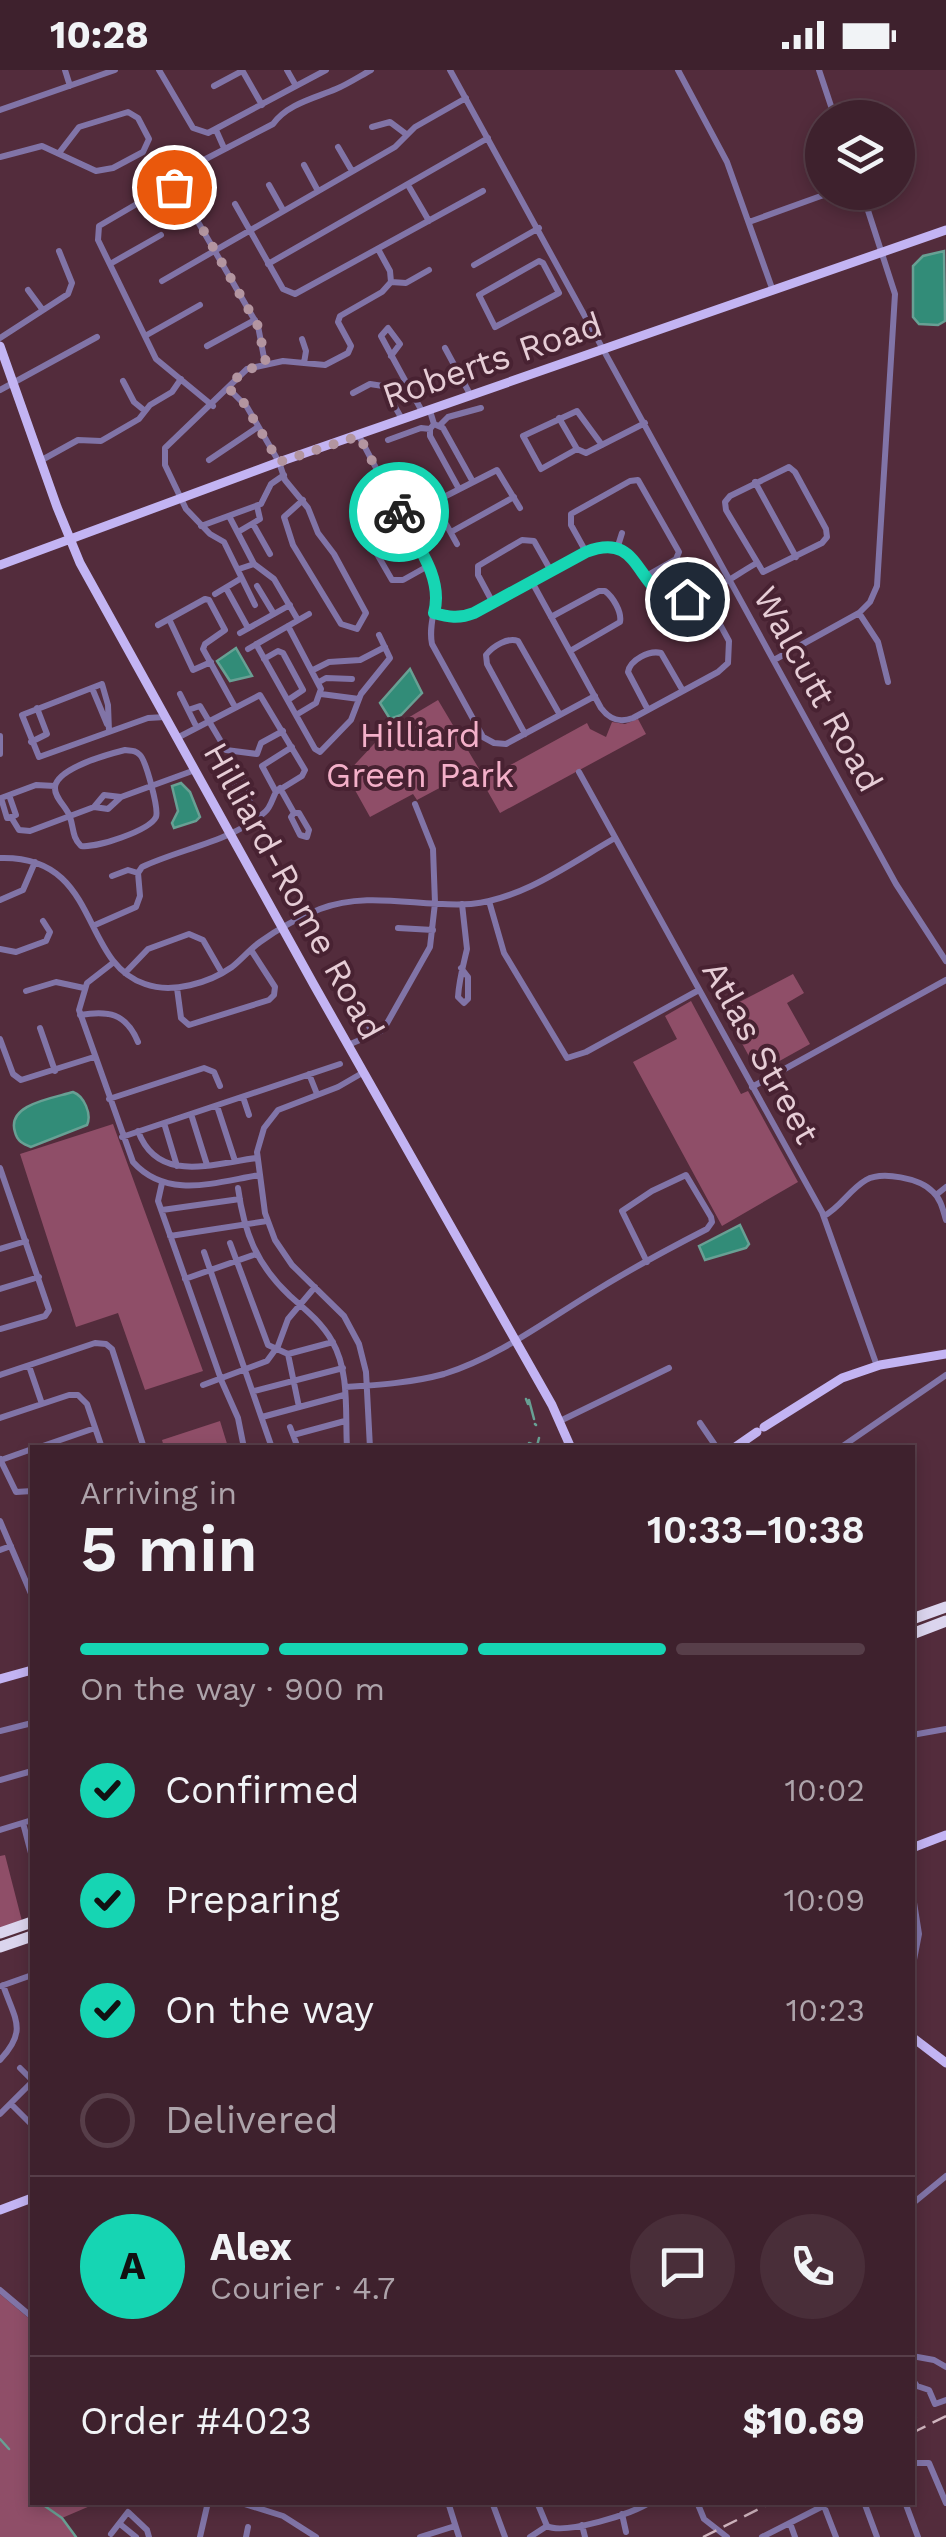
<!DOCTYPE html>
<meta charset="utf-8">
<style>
:root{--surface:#3e212d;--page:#492e39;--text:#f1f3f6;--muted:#ada3aa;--line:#573e49;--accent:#16d5b3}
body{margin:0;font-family:"Work Sans",sans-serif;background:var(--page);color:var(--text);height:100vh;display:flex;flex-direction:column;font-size:38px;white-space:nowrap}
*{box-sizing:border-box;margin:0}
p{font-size:32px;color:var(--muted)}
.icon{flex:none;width:55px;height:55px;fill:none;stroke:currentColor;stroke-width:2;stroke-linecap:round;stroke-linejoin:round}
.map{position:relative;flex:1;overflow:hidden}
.panel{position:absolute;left:30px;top:1375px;width:885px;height:1060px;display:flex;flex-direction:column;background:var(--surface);border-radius:0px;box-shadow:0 5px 15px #0003,0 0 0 2px var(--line)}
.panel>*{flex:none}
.tools{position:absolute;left:805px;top:30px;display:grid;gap:20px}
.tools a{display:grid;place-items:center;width:110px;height:110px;border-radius:50%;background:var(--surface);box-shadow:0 5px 15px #0003,0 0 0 2px var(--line);font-size:50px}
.pin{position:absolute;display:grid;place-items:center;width:85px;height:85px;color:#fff;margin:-42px;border:5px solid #fff;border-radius:50%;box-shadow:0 2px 10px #0007}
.courier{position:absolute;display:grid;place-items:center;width:100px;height:100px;margin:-50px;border:8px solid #16d5b3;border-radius:50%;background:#fff;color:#222;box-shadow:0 2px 12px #0007}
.headline em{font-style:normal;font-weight:600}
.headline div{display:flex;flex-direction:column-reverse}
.headline{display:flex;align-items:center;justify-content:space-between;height:170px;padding:0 50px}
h1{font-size:65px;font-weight:600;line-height:75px}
.bar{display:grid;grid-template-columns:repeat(4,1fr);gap:15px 10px;align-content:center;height:120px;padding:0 50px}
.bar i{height:12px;border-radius:8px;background:var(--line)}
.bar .on{background:var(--accent)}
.bar p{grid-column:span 4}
.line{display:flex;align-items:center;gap:25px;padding:0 50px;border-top:2px solid var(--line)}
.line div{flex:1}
.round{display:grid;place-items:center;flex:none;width:105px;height:105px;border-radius:52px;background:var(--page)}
ol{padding:0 50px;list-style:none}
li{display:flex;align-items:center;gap:30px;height:110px}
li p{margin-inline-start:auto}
li .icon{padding:10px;border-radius:50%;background:var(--accent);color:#111;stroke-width:4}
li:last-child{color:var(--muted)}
li i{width:55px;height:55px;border:5px solid var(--line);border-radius:50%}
.status{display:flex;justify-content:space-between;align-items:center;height:70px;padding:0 50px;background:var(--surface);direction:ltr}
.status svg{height:28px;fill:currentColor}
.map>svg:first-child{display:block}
.green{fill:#8f4e68}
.water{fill:#328c78;stroke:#68a094;stroke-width:2.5}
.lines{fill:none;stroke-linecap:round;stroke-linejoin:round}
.stream{stroke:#68a094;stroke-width:2.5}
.minor{stroke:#8174a7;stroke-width:6}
.major{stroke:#c3b4f3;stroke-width:9}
.highway{stroke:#dbd5ee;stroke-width:11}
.rail{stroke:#cfb4be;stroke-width:2.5;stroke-dasharray:15 8;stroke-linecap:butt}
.done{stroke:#b395a0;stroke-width:10;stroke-dasharray:0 18}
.route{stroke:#16d5b3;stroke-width:12}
.labels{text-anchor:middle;stroke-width:8;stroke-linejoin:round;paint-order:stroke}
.street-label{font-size:35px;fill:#e6cdd6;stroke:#482232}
.park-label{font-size:35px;fill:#f4b0c9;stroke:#482232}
</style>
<div class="status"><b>10:28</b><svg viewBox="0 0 49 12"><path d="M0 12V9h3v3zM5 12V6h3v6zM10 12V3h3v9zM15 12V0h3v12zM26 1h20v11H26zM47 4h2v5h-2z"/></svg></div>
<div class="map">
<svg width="946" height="2467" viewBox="0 0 946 2467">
<rect width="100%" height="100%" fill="#532c3c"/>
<path class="green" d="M438,630L485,709L587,653L590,659L606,667L612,652L625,654L638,649L646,664L500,743L475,699L417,730L413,724L370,747L346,704L386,661Z
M793,904L804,923L787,933L810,974L758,1003L724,940Z
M691,931L741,1024L748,1021L798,1112L722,1156L633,992L677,969L665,946Z
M113,1054L203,1301L145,1320L118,1243L76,1257L20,1084Z
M220,1351L228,1377H164L162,1370Z
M5,1785L23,1855L0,1863V1786Z
M0,2224L32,2251V2432L97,2433L62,2448L76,2467H0Z"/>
<path class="water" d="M944,181L945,251L938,255L919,254L913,247V196L923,186Z
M236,578L252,606L230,611L217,591Z
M410,599L422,623L401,645L390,649L380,633Z
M181,713L190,722L200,747L196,751L174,758L172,753L178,741L172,716Z
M73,1022C84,1026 92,1044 87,1055L31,1077C23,1074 17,1071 15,1062C6,1034 54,1028 73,1022Z
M740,1155L749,1174L746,1178L705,1190L699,1176Z"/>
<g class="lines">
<path class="stream" d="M526,1329L528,1334
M529,1330L534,1349
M535,1354L536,1355
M529,1373L537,1376L539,1368
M0,2369L9,2379
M39,2432L62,2448L76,2467"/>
<path class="minor" d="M65,0L70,16
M159,0L193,58L208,63L326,0
M242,0L262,35
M287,0L296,16
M450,0L896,814L946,891
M678,0L727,92L773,221
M819,0L835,48
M214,16L242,1
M0,40L115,0
M372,57L390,52L406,64
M216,60L224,78
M338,77L352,101
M0,87L42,76L96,101L113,98L143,82L149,69L138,48L128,42L79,57L59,83
M196,94L273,54C287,34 315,28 336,19C348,14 360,6 371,0
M304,95L318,121
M269,115L283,140
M408,115L429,151
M235,134L283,219L295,224L483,121
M749,152L832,122
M378,179L390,201L391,212
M539,191L543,193L559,223L495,257L479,225Z
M110,194L161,165
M268,194L488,68
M474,195L539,158
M162,211L395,77L415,57L466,28
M391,212L406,213L429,200
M28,220L42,239
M145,266L200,235
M0,268L68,224L72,213L59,181
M302,269L306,281L304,293
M207,276L255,250
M445,278L471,326
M391,286L400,274L388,258L381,266C395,292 409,318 423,343
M123,311L134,332L145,341
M228,318L247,337L279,392L285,410L308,438L318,463L334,484L366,543L357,559L341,554L293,475L284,447L303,430
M0,320L97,267
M353,323L370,314L383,316L402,349
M213,336L156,289L98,170L99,156L164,118L179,119L258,256L265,293
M430,341L434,354L430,359V366L459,419
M559,348L577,379L586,383L645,353
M434,354L443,358L473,412
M440,355L448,347L481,338
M359,366L433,505C442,530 427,550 432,574L483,667L494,673L506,674L595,626
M388,370L421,358L430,359
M577,379L541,399L523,366L577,341L602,375
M209,390L258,357
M40,391L78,370L101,371L139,349L150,335L172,322L181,309
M789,397L795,402L826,459L827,467L822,473L763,502L726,440L725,432L730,426Z
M755,412L796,487
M388,424L360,439L358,451L392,510H403L428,496
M229,446L254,494
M253,454L270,484
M201,456L261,434L271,414L284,405
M238,462L260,449L257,436
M451,462L514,427
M457,474L436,436L438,430L497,400L520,438
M617,479L622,463
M586,482L571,455V444L630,411L638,410L679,482L676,489L646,506
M239,499L254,494L274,509L298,550
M532,512L601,638C610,650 620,653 633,648L718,602L728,593L729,571L703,523
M257,516L274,544
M226,518L248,558
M215,524L240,509
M493,533L478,505V496L522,470L534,471L551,501
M255,535L224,472L210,464L186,439L165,395V378L247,299L283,291L325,295L348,283L351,276L338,252L340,246L382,222L391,212
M434,543L453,548L467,546L586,482C646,457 637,534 683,530C707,527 734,506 755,494
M859,543L878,572L888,612
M551,547L599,521H605C613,527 622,542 620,552L570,581
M169,549L193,600L211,592
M158,555L205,529L209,530L225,560L205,574L203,579L235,637
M288,556L321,619L316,633L296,645
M240,563L290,535
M700,565L720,554
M256,574L315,679L320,682L351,650L361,624L390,588L379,565
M248,579L309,544
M264,589L278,581L283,583L303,620L288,630
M774,590L859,543L870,532L877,516L895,224L862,122
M313,600L329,592L360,590L385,577
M319,612L326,608L352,609
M92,618L107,654
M180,624L188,640
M321,624L359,629
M648,640L628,602C630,590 649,580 661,583L683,621
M195,654L188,640L200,636L226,680L257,684L261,673L283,661
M109,661L108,635L102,614L22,645L39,687L148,648L165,647
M525,664L487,594L486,585C493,576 508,567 518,571L560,645
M0,666V684
M177,668L260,625L305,700L302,706L276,722
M31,672L47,664L37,638
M125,680C132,681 135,680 140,685C146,691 159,739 156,747C149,761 96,778 81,776C72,767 74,759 70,747C67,737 54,728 55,717C57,698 109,684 125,680Z
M579,702L822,1142L877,1296
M235,703L241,704L250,721L247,727L241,726L232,710Z
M55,716L36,715L1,728L7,748L11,747L19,760L30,761L94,737L108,739L121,727L195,700
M280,718L294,743H299L309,760L307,767L300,765L291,747L294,743
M276,722L262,696L292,677
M9,725L16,745L11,747
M247,727L258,746
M415,734L433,779L435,833
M94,737L104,725L121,727
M0,788C101,785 79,892 145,914C172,924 209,913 232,897C242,889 250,879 260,872C278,859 300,847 320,839C370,820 420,838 471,834C523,829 571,793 615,768
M112,806L128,800L138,803
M0,830L23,820L35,792
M489,831L504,883L567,988L586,982L699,920
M95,855L136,837L140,826L138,803L142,797C182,778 231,772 265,742C271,737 272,729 276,722
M398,858L433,860
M0,879L16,882L46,871L50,862L43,851
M114,892L87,913L79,940L133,1092C167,1130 216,1112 260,1105
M461,898L468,907V929L464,933L458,927C459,910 463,896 467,879L462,834
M125,903L148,879L189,864L203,870L222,903
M177,918L181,948L189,955L269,930L274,925L275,917L251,880
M26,921L56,912L84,918
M361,935L372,964
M80,945C108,940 126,943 138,972
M40,958L55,1001
M0,969L13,1004L21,1010L94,987
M348,975L381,961L386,955L430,877L435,833
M364,1002L338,1017L278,1040L264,1058L257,1082L265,1143L275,1170L292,1195L344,1246L359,1274L366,1302L370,1378
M309,1004L317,1024
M752,1017L946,910
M243,1027L249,1045
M109,1029L204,998L214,1002L220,1016
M217,1036L235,1091
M191,1044L207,1095
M164,1053L177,1096
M138,1061C158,1115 214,1093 257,1088
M122,1067L340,994
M0,1098L49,1240L45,1246L0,1259
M162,1113L158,1131L222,1312L238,1348L244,1378
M238,1118C244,1163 257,1195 290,1226C306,1240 322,1253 332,1271C350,1302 345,1343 347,1378
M936,1125L946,1117
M162,1140L240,1129
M824,1146C841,1137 849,1120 866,1110C882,1101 920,1108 933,1122C941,1129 943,1140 946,1150
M170,1166L267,1151
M230,1173L268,1275L288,1284L333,1272
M0,1179L26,1171
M204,1182L272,1378
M185,1209L256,1184
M0,1219L39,1207
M288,1284L299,1337
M29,1296L42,1334
M0,1305L95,1273L106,1274L112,1279L144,1378
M203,1315L267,1291L278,1276L288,1249L315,1217
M345,1317C378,1315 411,1313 444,1304C498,1287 544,1252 592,1223C629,1200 668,1179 707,1159L712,1152L711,1147L686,1105L652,1121L622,1141L647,1192
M254,1321L343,1298
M262,1347L344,1325
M0,1348L69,1325H78L87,1334L102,1378
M560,1351L669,1298
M700,1353L717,1378
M290,1357L298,1378
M293,1365L345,1351
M37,1378L95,1358
M840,1378L946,1305
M0,1389L16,1422L32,1421
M1,1390L32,1379
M0,1451L32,1526
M0,1480L11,1476
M0,1661L32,1653
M912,1665L946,1659
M0,1710L32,1701
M23,1753L32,1787
M0,1760L32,1750
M912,1820L919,1864L912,1900
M1,1916L32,1905
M0,1990C28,1960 15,1950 3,1915
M20,1998L32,2010
M12,2035L32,2055
M0,2044L32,2012
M912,2134L946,2106
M0,2220L32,2247
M912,2286L934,2290L946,2297
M912,2309L917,2316L929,2320L935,2334L946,2330
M912,2343L914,2347
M912,2393H929L946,2433
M238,2432L283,2446L316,2467
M448,2432L459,2467
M492,2432L505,2467
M537,2432L547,2456
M697,2432L704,2449L727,2467
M864,2432L877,2467
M905,2432L918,2467
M824,2436L836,2467
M622,2444L626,2462
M790,2453L795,2467
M120,2454L136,2467
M582,2455L585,2467
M547,2456C564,2465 634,2444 650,2432
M111,2464L128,2442L147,2460L149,2467
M200,2467L208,2432
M246,2467L248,2457
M420,2467L455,2456
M530,2467L547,2456
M762,2467L831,2432"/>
<path class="major" d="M0,276L57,437L80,493L314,915L552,1335L571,1378
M0,495L279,392L946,160
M764,1357L842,1308L880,1295L946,1284
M734,1378L757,1362
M0,1609L32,1600
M912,1778L946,1765
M912,1967L946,1993
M0,2140L32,2128"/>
<path class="highway" d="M912,1549L946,1537
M912,1564L946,1551
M0,1863L32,1852
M0,1877L32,1866"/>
<path class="rail" d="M912,2363L946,2346
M703,2467L773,2432"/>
</g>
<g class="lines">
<path class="done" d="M174,117L182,123L258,256L266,293L242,302L228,318L242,330L279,392L359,366L399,442"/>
<path class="route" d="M399,442C415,473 444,507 434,543C448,547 459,549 474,543L586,482C633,464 634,501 661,525L687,529"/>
</g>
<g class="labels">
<g class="street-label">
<text transform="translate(492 290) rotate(-19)" y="12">Roberts Road</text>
<text transform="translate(818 619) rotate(61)" y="12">Walcutt Road</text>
<text transform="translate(294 821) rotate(61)" y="12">Hilliard-Rome Road</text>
<text transform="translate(761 982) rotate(61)" y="12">Atlas Street</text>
</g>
<g class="park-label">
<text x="420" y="677">Hilliard<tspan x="420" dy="40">Green Park</tspan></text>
</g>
</g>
</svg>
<div class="tools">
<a><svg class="icon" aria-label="layers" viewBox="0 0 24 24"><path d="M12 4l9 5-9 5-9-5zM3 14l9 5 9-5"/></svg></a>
</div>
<div class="pin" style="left:174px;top:117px;background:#ea580c"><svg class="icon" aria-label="bag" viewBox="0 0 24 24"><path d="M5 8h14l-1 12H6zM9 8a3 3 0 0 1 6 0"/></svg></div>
<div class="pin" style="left:687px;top:529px;background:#1f2937"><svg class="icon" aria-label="home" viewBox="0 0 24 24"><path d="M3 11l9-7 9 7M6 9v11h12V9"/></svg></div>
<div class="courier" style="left:399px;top:442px"><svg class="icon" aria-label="bike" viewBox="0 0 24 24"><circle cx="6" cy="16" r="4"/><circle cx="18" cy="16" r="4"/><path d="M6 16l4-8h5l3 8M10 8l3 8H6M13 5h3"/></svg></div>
<section class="panel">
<div class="headline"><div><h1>5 min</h1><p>Arriving in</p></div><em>10:33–10:38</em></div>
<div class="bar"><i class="on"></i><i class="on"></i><i class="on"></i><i></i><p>On the way · 900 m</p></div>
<ol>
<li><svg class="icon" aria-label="check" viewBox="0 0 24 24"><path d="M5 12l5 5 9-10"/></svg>Confirmed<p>10:02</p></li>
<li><svg class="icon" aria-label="check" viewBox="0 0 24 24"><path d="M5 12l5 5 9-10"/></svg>Preparing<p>10:09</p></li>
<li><svg class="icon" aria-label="check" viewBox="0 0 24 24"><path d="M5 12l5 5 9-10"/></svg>On the way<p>10:23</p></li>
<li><i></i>Delivered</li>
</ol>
<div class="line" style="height:180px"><b class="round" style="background:var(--accent);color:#111">A</b><div><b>Alex</b><p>Courier · 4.7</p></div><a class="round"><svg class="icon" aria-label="chat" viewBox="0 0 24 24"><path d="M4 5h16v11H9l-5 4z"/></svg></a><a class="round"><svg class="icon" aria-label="phone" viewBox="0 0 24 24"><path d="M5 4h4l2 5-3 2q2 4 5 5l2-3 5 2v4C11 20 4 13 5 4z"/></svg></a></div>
<div class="line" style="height:130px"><div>Order #4023</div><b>$10.69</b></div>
</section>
</div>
